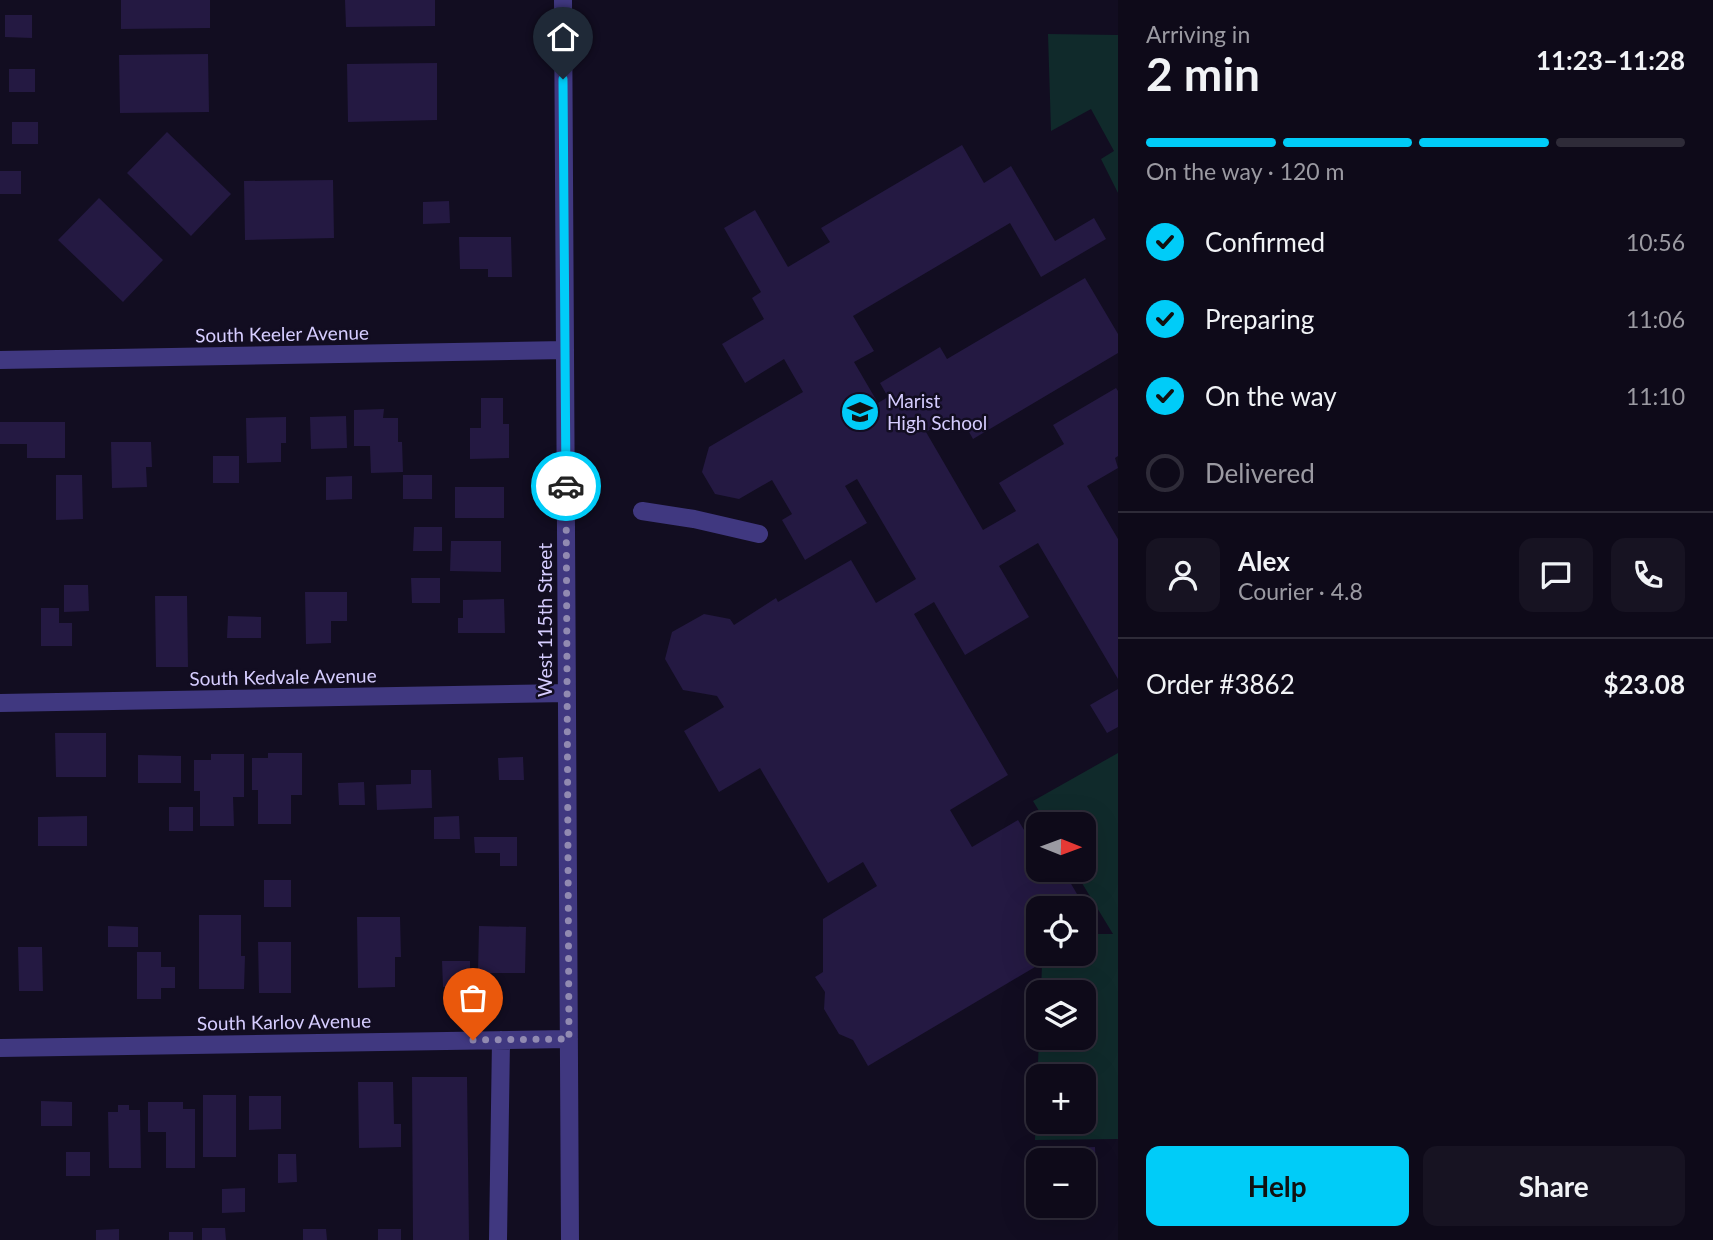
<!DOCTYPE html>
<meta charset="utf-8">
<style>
:root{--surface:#0e0a19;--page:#171322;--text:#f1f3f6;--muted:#9b9aa2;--line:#2e2b38;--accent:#00ccf8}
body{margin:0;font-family:Lato,sans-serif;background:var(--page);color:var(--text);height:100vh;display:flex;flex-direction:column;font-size:26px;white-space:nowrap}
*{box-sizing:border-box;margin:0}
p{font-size:23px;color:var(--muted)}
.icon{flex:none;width:38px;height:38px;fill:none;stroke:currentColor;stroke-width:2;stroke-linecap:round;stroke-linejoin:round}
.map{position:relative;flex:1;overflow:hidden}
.sheet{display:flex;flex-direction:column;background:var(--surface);width:595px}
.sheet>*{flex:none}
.needle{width:46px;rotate:91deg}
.controls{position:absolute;left:1026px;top:812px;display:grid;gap:14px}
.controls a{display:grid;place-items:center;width:70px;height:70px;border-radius:14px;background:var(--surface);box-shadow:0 7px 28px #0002,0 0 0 2px var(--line);font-size:35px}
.pin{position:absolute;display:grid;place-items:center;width:60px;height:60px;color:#fff;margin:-72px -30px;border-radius:50% 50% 50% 0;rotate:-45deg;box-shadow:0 0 7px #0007}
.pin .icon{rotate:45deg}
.courier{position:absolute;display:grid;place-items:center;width:70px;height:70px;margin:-35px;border:5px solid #00ccf8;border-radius:50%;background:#fff;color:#222;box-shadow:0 2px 9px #0007}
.head em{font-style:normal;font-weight:700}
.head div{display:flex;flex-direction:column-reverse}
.head{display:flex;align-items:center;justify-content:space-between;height:119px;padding:0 28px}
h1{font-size:46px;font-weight:700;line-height:52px}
.bar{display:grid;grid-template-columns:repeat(4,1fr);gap:10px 7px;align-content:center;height:84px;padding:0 28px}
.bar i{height:9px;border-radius:5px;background:var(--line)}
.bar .selected{background:var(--accent)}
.bar p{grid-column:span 4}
.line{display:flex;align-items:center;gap:18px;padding:0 28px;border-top:2px solid var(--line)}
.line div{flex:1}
.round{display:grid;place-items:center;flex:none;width:74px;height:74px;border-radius:14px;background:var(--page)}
ol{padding:0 28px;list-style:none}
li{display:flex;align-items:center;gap:21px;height:77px}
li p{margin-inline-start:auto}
li .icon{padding:7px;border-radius:50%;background:var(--accent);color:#111;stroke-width:4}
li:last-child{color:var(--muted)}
li i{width:38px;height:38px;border:4px solid var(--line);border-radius:50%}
.cta{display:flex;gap:14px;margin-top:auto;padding:14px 28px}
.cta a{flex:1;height:80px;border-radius:14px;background:var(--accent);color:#111;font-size:28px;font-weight:700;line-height:80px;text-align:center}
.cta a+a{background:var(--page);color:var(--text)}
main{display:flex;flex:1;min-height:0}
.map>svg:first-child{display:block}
.green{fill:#102a2b;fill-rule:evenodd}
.building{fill:#241942}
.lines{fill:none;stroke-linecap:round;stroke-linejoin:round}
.minor{stroke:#403880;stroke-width:18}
.done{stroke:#918ab1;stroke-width:7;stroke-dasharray:0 12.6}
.route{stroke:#00ccf8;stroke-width:9}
.labels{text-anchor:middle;stroke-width:5;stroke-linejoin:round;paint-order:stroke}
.street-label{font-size:19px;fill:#d6cdff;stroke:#120d21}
.poi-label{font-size:19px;fill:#d6cdff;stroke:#120d21;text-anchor:start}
</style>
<main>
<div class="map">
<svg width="1118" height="1240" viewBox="0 0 1118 1240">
<rect width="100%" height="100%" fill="#120d21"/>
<path class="green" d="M1048,34L1118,35V193L1101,159L1114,151L1091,109L1051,131Z
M1118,753V1139L1035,1140L1039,1038H1083V992H1041L1042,963L1057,954H1083V938L1090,934H1113L1074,870H1083V824H1047L1033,801ZM1038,1076H1083V1122H1038Z"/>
<path class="building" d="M121,0H210V28L121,29Z
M345,0H435V26L346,27Z
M5,15H32V38L5,37Z
M208,54L209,112L120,113L119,55Z
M437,63V120L348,122L347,64Z
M9,69H35V92H9Z
M12,122H38V144H12Z
M167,132L231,194L191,236L127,173Z
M962,145L984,183L1011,166L1055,241L1094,218L1106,239L1041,277L1010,223L853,316L874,351L854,362L878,403L888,397L880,383L940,347L947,359L1085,278L1118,334V353L973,439L964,423L952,430L946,420L926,432L983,530L1016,511L999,483L1064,444L1053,425L1116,388L1118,391V456L1115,458L1118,468L1087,486L1118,539V679L1038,543L999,566L1029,617L965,655L934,602L914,614L1008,775L950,810L972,847L1018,820L1038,853V870H1063L1098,930L1083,938V908H1038V954H1057L868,1066L853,1040L839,1034L824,1009L825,992L815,977L823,972V919L877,886L863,862L828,883L760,768L719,792L684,731L724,707L717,696L683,690L665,659L672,632L704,614L730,619L734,625L776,598L778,602L851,560L876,603L916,579L857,479L845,486L867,523L805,560L782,520L792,514L772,480L739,499L715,494L702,472L709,447L803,392L784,359L745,383L722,344L764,319L752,298L761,292L724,228L755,210L788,267L830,242L821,228Z
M0,171H21V194H0Z
M333,180L334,238L245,240L244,181Z
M99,198L163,260L123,302L58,240Z
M449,201L450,223L423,224V202Z
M459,237H511L512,277H488V269H460Z
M481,398H503V424H509V458L470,459V428H481Z
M384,409L383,418H398V442H402L403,472L371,473L370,446H354V410Z
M346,416L347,448L311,449L310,417Z
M286,417V443H281V462L247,463L246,418Z
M0,422H65V458H27V444H0Z
M111,442H151L152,467H146L147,487L112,488Z
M213,456H239V483H213Z
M56,475H82L83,519L56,520Z
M403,475H432V499H403Z
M352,476V499L326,500V477Z
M455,487H504V518H455Z
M414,527H442V551H413Z
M451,541H501V572L450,571Z
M411,578H440V603H412Z
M64,585H88L89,611L64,612Z
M305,592H347V621H331V643L306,644Z
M155,596H187L188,667H156Z
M504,599L505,633H458V618H463V600Z
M41,608H59V623H72V646H41Z
M228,616L261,617V638H227Z
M1118,689V727L1107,733L1090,705Z
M55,733H106V777H56Z
M268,753H302V795H291V824H258V790H252V758H268Z
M211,754H244V797H233L234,826H200V791H194V760H211Z
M138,755L181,756V783H138Z
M523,757L524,780H499L498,758Z
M411,770H431L432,808L377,810L376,785L411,784Z
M364,782L365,805H339L338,783Z
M169,807H193V831H169Z
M87,816V846H38V817Z
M459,816L460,839H434V817Z
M1083,834H1087L1088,866H1083Z
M474,837H517V866H500V853H475Z
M264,880H291V907H264Z
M199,915H241V956H245L244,989H199Z
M357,917H400L401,957H395V987L358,988Z
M108,926L138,927V947H108Z
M479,926L526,927L525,973H478Z
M258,942H291V993H259Z
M18,947H42L43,991H19Z
M137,952H161V967H175V988H161V999H137Z
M442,961H470V986L443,987Z
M412,1077H467L469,1240H413Z
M358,1082H393L394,1124H401V1147L359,1148Z
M203,1095H236V1157H203Z
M249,1096H281V1129L249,1130Z
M41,1101L72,1102V1126H41Z
M148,1102H183V1109H195V1168H166V1132H148Z
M118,1105H129V1110H140L141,1168H109L108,1112H118Z
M1095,1147L1096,1172L1083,1173V1160H1066V1148Z
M66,1152H90V1176H66Z
M278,1154H296L297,1182L278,1183Z
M245,1188V1212L222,1213V1189Z
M202,1228H225L226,1240H202Z
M119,1229V1240H96V1230Z
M303,1229H326L327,1240H303Z
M378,1229H401V1240H378Z
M169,1232H193V1240H169Z"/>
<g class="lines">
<path class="minor" d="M563,0L570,1240
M0,360L565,350
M642,511L694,519L759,534
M0,703L567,693
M0,1048L569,1039
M498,1240L501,1040"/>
</g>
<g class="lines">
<path class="done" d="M473,1040L569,1039L566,486"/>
<path class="route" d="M563,79L566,486"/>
</g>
<defs>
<symbol id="school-disc" viewBox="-11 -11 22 22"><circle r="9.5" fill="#00ccf8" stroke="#120d21"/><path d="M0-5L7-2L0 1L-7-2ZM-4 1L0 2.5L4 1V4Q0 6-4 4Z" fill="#111"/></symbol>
</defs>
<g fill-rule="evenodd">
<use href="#school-disc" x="838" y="390" width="44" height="44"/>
</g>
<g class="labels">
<g class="street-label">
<text transform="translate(282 334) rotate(-1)" y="7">South Keeler Avenue</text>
<text transform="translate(545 620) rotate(-90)" y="7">West 115th Street</text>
<text transform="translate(283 677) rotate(-1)" y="7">South Kedvale Avenue</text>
<text transform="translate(284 1022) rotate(-1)" y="7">South Karlov Avenue</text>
</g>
<g class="poi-label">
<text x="887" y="408">Marist<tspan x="887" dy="22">High School</tspan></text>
</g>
</g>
</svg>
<div class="controls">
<a><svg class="needle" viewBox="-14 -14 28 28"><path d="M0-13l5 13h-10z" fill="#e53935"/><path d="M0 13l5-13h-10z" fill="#9b9aa2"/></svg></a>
<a><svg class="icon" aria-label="locate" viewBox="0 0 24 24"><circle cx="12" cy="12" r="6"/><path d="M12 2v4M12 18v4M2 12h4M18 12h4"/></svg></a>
<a><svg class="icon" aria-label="layers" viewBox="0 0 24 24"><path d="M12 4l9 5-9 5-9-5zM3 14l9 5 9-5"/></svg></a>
<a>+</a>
<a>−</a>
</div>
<div class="pin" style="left:473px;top:1040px;background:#ea580c"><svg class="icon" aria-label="bag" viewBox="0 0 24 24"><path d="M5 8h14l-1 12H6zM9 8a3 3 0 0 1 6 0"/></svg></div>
<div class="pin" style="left:563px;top:79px;background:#1f2937"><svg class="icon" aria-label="home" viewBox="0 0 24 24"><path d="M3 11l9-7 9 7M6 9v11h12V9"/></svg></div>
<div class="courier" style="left:566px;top:486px"><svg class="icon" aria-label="car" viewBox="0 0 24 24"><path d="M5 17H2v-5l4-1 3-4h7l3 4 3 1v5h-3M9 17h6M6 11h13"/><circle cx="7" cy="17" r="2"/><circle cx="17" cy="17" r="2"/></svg></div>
</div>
<section class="sheet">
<div class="head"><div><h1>2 min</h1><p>Arriving in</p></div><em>11:23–11:28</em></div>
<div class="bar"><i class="selected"></i><i class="selected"></i><i class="selected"></i><i></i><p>On the way · 120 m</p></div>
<ol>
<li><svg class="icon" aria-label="check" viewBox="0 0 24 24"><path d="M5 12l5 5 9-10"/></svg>Confirmed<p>10:56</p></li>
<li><svg class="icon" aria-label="check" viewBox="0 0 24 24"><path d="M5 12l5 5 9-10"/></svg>Preparing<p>11:06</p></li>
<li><svg class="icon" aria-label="check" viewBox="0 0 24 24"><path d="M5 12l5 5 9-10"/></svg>On the way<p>11:10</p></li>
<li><i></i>Delivered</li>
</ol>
<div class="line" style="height:126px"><a class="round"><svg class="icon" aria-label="person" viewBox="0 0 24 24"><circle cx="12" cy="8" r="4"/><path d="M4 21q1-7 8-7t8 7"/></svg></a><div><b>Alex</b><p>Courier · 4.8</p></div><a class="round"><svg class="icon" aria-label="chat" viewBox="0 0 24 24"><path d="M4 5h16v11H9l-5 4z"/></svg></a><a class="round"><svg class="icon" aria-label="phone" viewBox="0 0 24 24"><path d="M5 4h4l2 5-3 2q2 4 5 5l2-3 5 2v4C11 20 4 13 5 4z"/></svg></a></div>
<div class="line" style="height:91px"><div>Order #3862</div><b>$23.08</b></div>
<div class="cta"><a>Help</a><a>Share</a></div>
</section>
</main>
